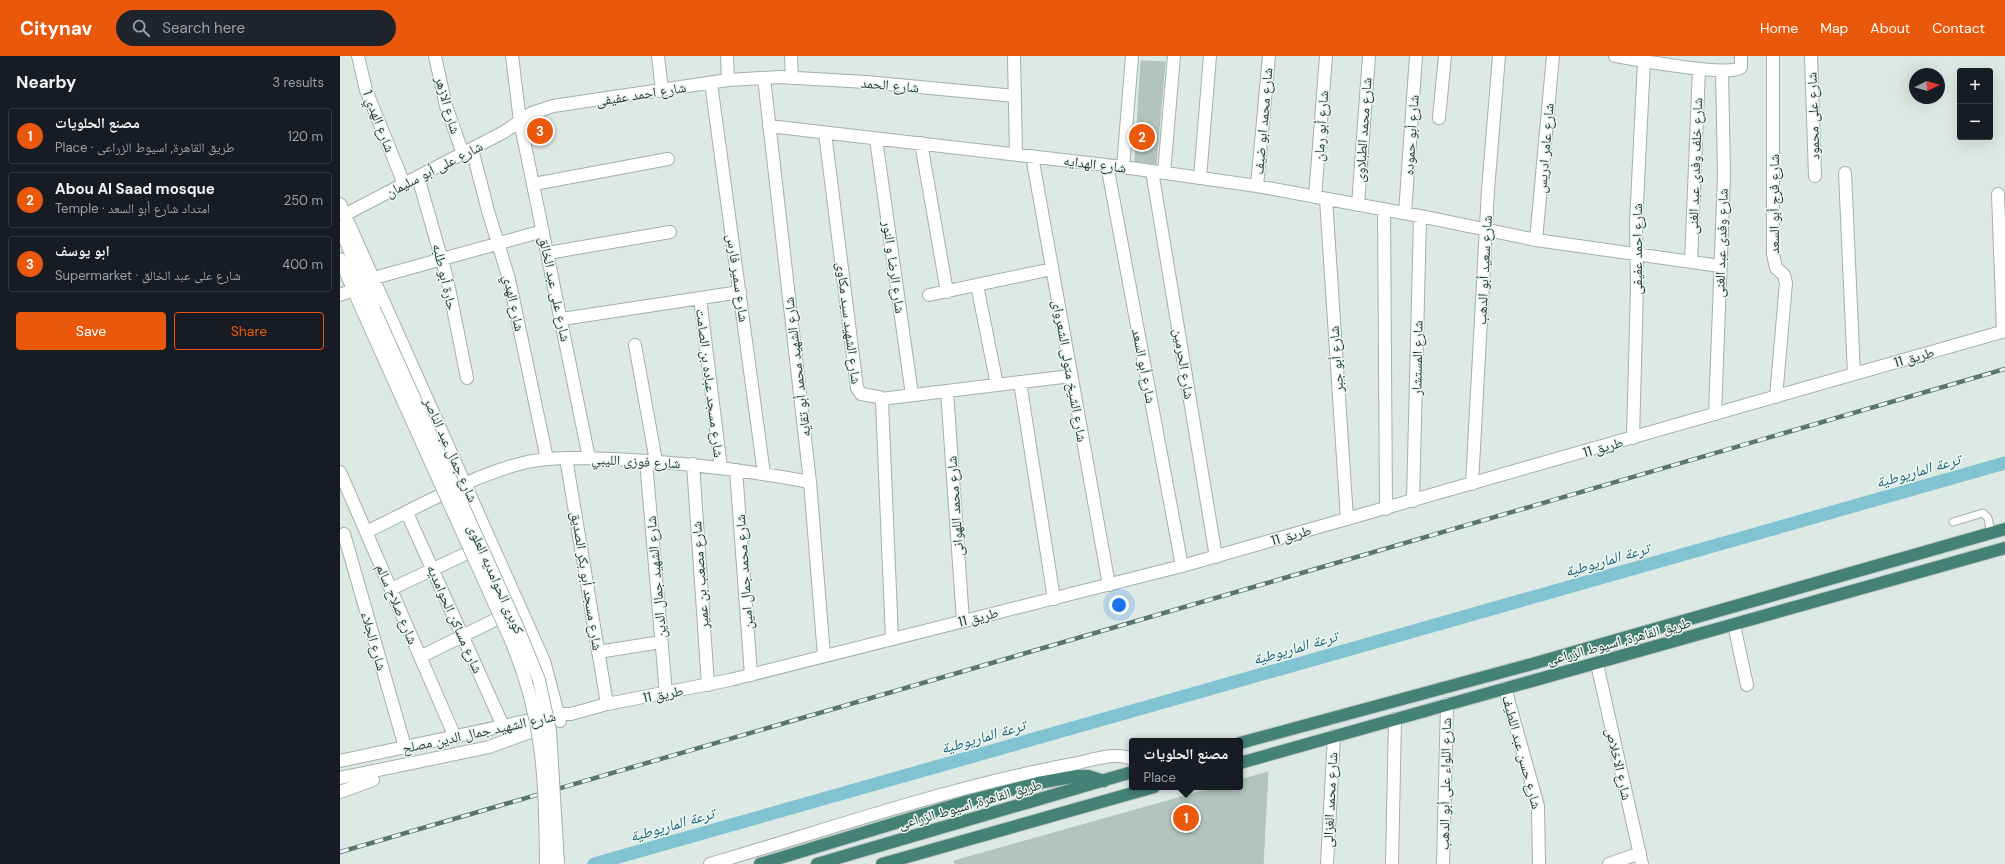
<!DOCTYPE html>
<meta charset="utf-8">
<style>
body{margin:0;font-family:"DM Sans","Noto Naskh Arabic",sans-serif;background:#20242c;color:#f1f3f6}
.controls{position:absolute;right:12px;top:12px;display:grid;overflow:hidden;border-radius:4px;box-shadow:0 4px 16px #0002}
.controls button{width:36px;height:36px;display:grid;place-items:center;padding:0;border:0;border-bottom:1px solid #363941;background:#171b24;color:#f1f3f6;font:20px sans-serif}
.compass{position:absolute;left:1569px;top:12px;width:36px;height:36px;border-radius:50%;background:#171b24;box-shadow:0 4px 16px #0002;rotate:85deg}
.you{position:absolute;left:779px;top:549px;width:14px;height:14px;margin:-10px;border:3px solid #fff;border-radius:50%;background:#1a73e8;box-shadow:0 0 0 6px #1a73e833}
.badge{display:grid;place-items:center;width:26px;height:26px;border-radius:50%;background:#ea580c;color:#fff;font-size:13px;font-weight:700}
.pin{position:absolute;translate:-50% -50%;border:2px solid #fff;box-shadow:0 1px 4px #0006}
.popup{position:absolute;left:789px;top:682px;width:114px;height:52px;box-sizing:border-box;display:grid;place-content:center;border-radius:4px;background:#171b24;filter:drop-shadow(0 1px 3px #0005);font-size:13px;white-space:nowrap;color:#9ea1a6}
.popup b{font-size:15px;color:#f1f3f6}
.popup::after{content:'';position:absolute;left:50%;top:100%;margin-left:-8px;border:8px solid transparent;border-top-color:#171b24}
.list{margin:0;padding:0;list-style:none}
h2{display:flex;justify-content:space-between;align-items:center;height:52px;margin:0;padding:0 16px;font-size:17px}
h2 small{font-size:13px;font-weight:400;color:#9ea1a6}
.list li{display:grid;grid-template-columns:26px 1fr auto;gap:12px;align-items:center;box-sizing:border-box;height:56px;margin:0 8px 8px;padding:0 8px;border:1px solid #363941;border-radius:4px}
.list b{display:block;font-size:15px;white-space:nowrap}
.list p{margin:0;font-size:13px;white-space:nowrap;color:#9ea1a6}
.list em{font-size:13px;font-style:normal;color:#9ea1a6}
.actions{display:flex;gap:8px;padding:12px 16px}
.actions a{flex:1;padding:9px 0;border:1px solid #ea580c;border-radius:4px;text-align:center;font-size:14px;color:#ea580c}
.actions .main{background:#ea580c;color:#fff}
.icon{flex:none;width:22px;height:22px;fill:none;stroke:currentColor;stroke-width:2;stroke-linecap:round;stroke-linejoin:round}
.map{position:relative;flex:none;width:1665px;height:808px;overflow:hidden}
header{display:flex;align-items:center;gap:24px;box-sizing:border-box;height:56px;padding:0 20px;background:#ea580c;color:#fff}
header strong{font-size:19px}
nav{display:flex;gap:22px;margin-inline-start:auto;font-size:14px}
.search{width:280px;height:36px;background:#20242c;display:flex;align-items:center;gap:10px;box-sizing:border-box;padding:0 14px;border-radius:22px;color:#9ea1a6;font-size:15px}
main{display:flex}
aside{flex:1;background:#171b24}
.map>svg:first-child{display:block}
</style>
<header>
<strong>Citynav</strong>
<div class="search"><svg class="icon" aria-label="search" viewBox="0 0 24 24"><circle cx="10" cy="10" r="6"/><path d="M15 15l6 6"/></svg>Search here</div>
<nav><a>Home</a><a>Map</a><a>About</a><a>Contact</a></nav>
</header>
<main>
<aside>
<h2>Nearby<small>3 results</small></h2>
<ul class="list">
<li><span class="badge">1</span><div><b>مصنع الحلويات</b><p>Place · طريق القاهرة, اسيوط الزراعى</p></div><em>120 m</em></li>
<li><span class="badge">2</span><div><b>Abou Al Saad mosque</b><p>Temple · امتداد شارع أبو السعد</p></div><em>250 m</em></li>
<li><span class="badge">3</span><div><b>ابو يوسف</b><p>Supermarket · شارع على عبد الخالق</p></div><em>400 m</em></li>
</ul>
<div class="actions"><a class="main">Save</a><a>Share</a></div>
</aside>
<div class="map">
<svg width="1665" height="808" viewBox="0 0 1665 808">
<rect width="100%" height="100%" fill="#dde9e4"/>
<g fill="none" stroke-linecap="round" stroke-linejoin="round">
<path stroke="#82c3d1" stroke-width="13" d="M 254,808 L 1665,407"/>
</g>
<path fill="#b2c4bd" stroke="#afc3bb" d="M 801,5 L 825,6 L 816,108 L 795,105 Z
M 928,716 L 923,808 L 615,808 L 614,805 L 877,731 L 900,731 L 900,724 Z"/>
<g fill="none" stroke-linecap="round" stroke-linejoin="round">
<g stroke="#a0b1ab" stroke-width="9">
<path id="service" d="M 1613,466 L 1643,457 L 1648,462 L 1651,477"/>
</g>
<g stroke="#a0b1ab" stroke-width="14">
<path id="minor" d="M 18,0 L 26,34 L 64,128
M 95,0 L 106,50 L 123,98
M 172,0 L 180,65 L 249,402
M 318,0 L 322,35
M 387,0 L 388,24
M 451,0 L 452,22
M 674,0 L 676,99
M 1275,0 C 1292,3 1394,22 1401,11 L 1401,0
M 1433,0 L 1433,198 L 1436,212 L 1444,219 L 1446,227 L 1436,341
M 1471,0 L 1475,120
M 424,22 L 470,426 L 484,600
M 371,27 L 424,418
M 1099,62 L 1105,0
M 429,70 L 783,111 L 917,130 L 1080,160 L 1196,184 L 1380,210
M 485,77 L 517,332 L 521,338 L 539,341 L 542,346 L 552,583
M 536,83 L 572,339
M 581,87 L 607,236
M 132,93 L 148,155 L 169,223 L 207,403
M 692,100 L 769,529
M 767,109 L 842,510
M 783,111 L 792,0
M 812,115 L 876,501
M 824,117 L 834,0
M 1505,117 L 1514,318
M 78,121 L 107,222 L 127,322
M 860,122 L 870,0
M 194,128 L 328,103
M 917,130 L 929,0
M 1658,138 L 1663,275
M 975,141 L 986,0
M 986,143 L 1007,463
M 0,148 L 204,605 L 220,665
M 1018,149 L 1029,0
M 1044,153 L 1046,453
M 1065,157 L 1076,0
M 6,158 L 164,76 L 192,57 L 213,50 L 388,24 L 439,21 L 526,26 L 675,40
M 1196,184 L 1213,0
M 208,197 L 330,176
M 1351,206 L 1359,13
M 34,222 L 203,175
M 637,229 L 657,329
M 0,239 L 13,234
M 589,239 L 712,213
M 360,242 L 381,412
M 222,263 L 400,236
M 295,289 L 316,405
M 680,326 L 714,543
M 607,335 L 623,565
M 541,343 L 731,320
M 1375,358 L 1384,119 L 1382,15
M 1293,382 L 1297,231 L 1296,167 L 1304,5
M 226,402 L 267,648
M 306,405 L 326,638
M 353,408 L 368,629
M 396,414 L 411,619
M 0,416 L 115,681
M 1132,428 L 1148,134 L 1159,0
M 1073,445 L 1080,160
M 67,457 L 163,670
M 26,476 C 77,452 132,419 187,406 C 216,400 245,402 274,403 C 340,406 405,414 470,426
M 4,478 L 65,691
M 51,533 L 140,491
M 1394,569 L 1407,629
M 258,596 L 321,586
M 80,601 L 169,557
M 1257,608 L 1302,808
M 1165,632 L 1198,750 L 1199,808
M 0,736 L 33,724
M 987,808 L 994,680
M 1052,808 L 1055,663
M 1103,808 L 1107,648
M 1269,808 L 1300,797"/>
</g>
<g stroke="#a0b1ab" stroke-width="14">
<path id="tertiary" d="M 0,705 L 219,658 L 231,658 L 267,648 L 390,624 L 842,510 L 1665,275
M 0,722 L 149,691 L 207,670
M 370,808 C 490,773 609,731 733,708 C 750,705 775,695 792,703"/>
</g>
<g stroke="#9cb5ad" stroke-width="14">
<path id="secondary" d="M 0,171 L 34,253
M 0,203 L 24,258"/>
</g>
<g stroke="#bcc4c2" stroke-width="14">
<path id="trunk" d="M 900,687 L 1192,608 L 1665,473
M 900,707 L 1665,492
M 420,808 L 628,745 L 698,727 L 738,720 L 748,720 L 764,725
M 477,808 L 792,716
M 542,808 L 814,731"/>
</g>
<use href="#service" stroke="#fff" stroke-width="7"/>
<use href="#minor" stroke="#fff" stroke-width="12"/>
<use href="#tertiary" stroke="#fff" stroke-width="12"/>
<use href="#secondary" stroke="#fff" stroke-width="12"/>
<use href="#trunk" stroke="#458276" stroke-width="12"/>
<g stroke="#58756e" stroke-width="4.5">
<path id="rail" d="M 0,796 L 1665,313"/>
</g>
<use href="#rail" stroke="#edf6f2" stroke-width="3" stroke-dasharray="9" stroke-linecap="butt"/>
<g stroke="#9cb5ad" stroke-width="14" stroke-linecap="butt">
<path id="secondary-bridge" d="M 34,253 L 177,570 L 199,624 L 210,675 L 218,808
M 24,258 L 169,580 C 204,660 205,723 206,808"/>
</g>
<use href="#secondary-bridge" stroke="#fff" stroke-width="12"/>
</g>
<g text-anchor="middle" stroke-width="3" stroke-linejoin="round" paint-order="stroke">
<g font-size="14" fill="#1e3932" stroke="#edf6f2">
<text transform="translate(550 29) rotate(5)" y="5">شارع الحمد</text>
<text transform="translate(301 38) rotate(-9)" y="5">شارع احمد عفيفى</text>
<text transform="translate(108 49) rotate(74)" y="5">شارع الازهر</text>
<text transform="translate(1473 60) rotate(-92)" y="5">شارع على محمود</text>
<text transform="translate(39 65) rotate(69)" y="5">شارع الهدي 1</text>
<text transform="translate(923 65) rotate(-85)" y="5">شارع محمد ابو ضيف</text>
<text transform="translate(981 70) rotate(-86)" y="5">شارع أبو رمان</text>
<text transform="translate(1023 74) rotate(-86)" y="5">شارع محمد الطبلاوى</text>
<text transform="translate(1071 79) rotate(-86)" y="5">شارع أبو حموده</text>
<text transform="translate(1205 92) rotate(-85)" y="5">شارع عامر ادريس</text>
<text transform="translate(755 108) rotate(7)" y="5">شارع الهدايه</text>
<text transform="translate(1355 110) rotate(-88)" y="5">شارع خلف وفدى عبد الغنى</text>
<text transform="translate(94 113) rotate(-27)" y="5">شارع على أبو سليمان</text>
<text transform="translate(1434 148) rotate(-90)" y="5">شارع فرج أبو السعد</text>
<text transform="translate(1381 187) rotate(-88)" y="5">شارع وفدى عبد الغنى</text>
<text transform="translate(1297 193) rotate(-90)" y="5">شارع احمد عفيفى</text>
<text transform="translate(554 211) rotate(82)" y="5">شارع الرضا و النور</text>
<text transform="translate(1144 214) rotate(-87)" y="5">شارع سعيد أبو الدهب</text>
<text transform="translate(105 221) rotate(77)" y="5">حارة أبو طلبه</text>
<text transform="translate(398 222) rotate(82)" y="5">شارع سمير فارس</text>
<text transform="translate(215 233) rotate(78)" y="5">شارع على عبد الخالق</text>
<text transform="translate(174 247) rotate(78)" y="5">شارع الهدي</text>
<text transform="translate(509 267) rotate(83)" y="5">شارع الشهيد سيد مكاوى</text>
<text transform="translate(1574 301) rotate(-16)" y="5">طريق 11</text>
<text transform="translate(1077 302) rotate(-89)" y="5">شارع المستشار</text>
<text transform="translate(996 303) rotate(-94)" y="5">شارع أبو جبر</text>
<text transform="translate(844 308) rotate(81)" y="5">شارع الحرمين</text>
<text transform="translate(804 310) rotate(79)" y="5">شارع أبو السعد</text>
<text transform="translate(457 311) rotate(-97)" y="5">شارع الشهيد محمد أبو تقايه</text>
<text transform="translate(730 315) rotate(80)" y="5">شارع الشيخ متولى الشعرواى</text>
<text transform="translate(370 327) rotate(83)" y="5">شارع مسجد عباده بن الصامت</text>
<text transform="translate(1263 391) rotate(-16)" y="5">طريق 11</text>
<text transform="translate(111 394) rotate(66)" y="5">شارع جمال عبد الناصر</text>
<text transform="translate(296 405) rotate(3)" y="5">شارع فوزى الليبي</text>
<text transform="translate(615 450) rotate(-94)" y="5">شارع محمد اللهوانى</text>
<text transform="translate(951 479) rotate(-16)" y="5">طريق 11</text>
<text transform="translate(404 516) rotate(-94)" y="5">شارع محمد جمال امين</text>
<text transform="translate(360 519) rotate(-94)" y="5">شارع مصعب بن عمير</text>
<text transform="translate(316 521) rotate(-95)" y="5">شارع الشهيد جمال الدين</text>
<text transform="translate(156 523) rotate(66)" y="5">كوبرى الحوامديه العلوى</text>
<text transform="translate(247 525) rotate(81)" y="5">شارع مسجد أبو بكر الصديق</text>
<text transform="translate(57 548) rotate(67)" y="5">شارع صلاح سالم</text>
<text transform="translate(638 561) rotate(-14)" y="5">طريق 11</text>
<text transform="translate(115 563) rotate(66)" y="5">شارع مساكن الحوامديه</text>
<text transform="translate(34 585) rotate(74)" y="5">شارع الجلاء</text>
<text transform="translate(1279 585) rotate(-15)" y="5">طريق القاهرة, اسيوط الزراعى</text>
<text transform="translate(323 638) rotate(-11)" y="5">طريق 11</text>
<text transform="translate(139 676) rotate(-12)" y="5">شارع الشهيد جمال الدين مصلح</text>
<text transform="translate(1182 696) rotate(75)" y="5">شارع حسن عبد اللطيف</text>
<text transform="translate(1279 708) rotate(77)" y="5">شارع الاخلاص</text>
<text transform="translate(1105 728) rotate(-89)" y="5">شارع اللواء على أبو الدهب</text>
<text transform="translate(990 744) rotate(-87)" y="5">شارع محمد الغزالى</text>
<text transform="translate(630 748) rotate(-16)" y="5">طريق القاهرة, اسيوط الزراعى</text>
</g>
<g font-size="15" font-style="italic" fill="#186375" stroke="#edf6f2">
<text transform="translate(1578 415) rotate(-16)" y="5">ترعة الماريوطية</text>
<text transform="translate(1267 504) rotate(-16)" y="5">ترعة الماريوطية</text>
<text transform="translate(955 592) rotate(-16)" y="5">ترعة الماريوطية</text>
<text transform="translate(643 681) rotate(-16)" y="5">ترعة الماريوطية</text>
<text transform="translate(332 769) rotate(-16)" y="5">ترعة الماريوطية</text>
</g>
</g>
</svg>
<div class="controls">
<button>+</button>
<button>−</button>
</div>
<svg class="compass" viewBox="-18 -18 36 36"><path d="M0-13l5 13h-10z" fill="#e53935"/><path d="M0 13l5-13h-10z" fill="#9ea1a6"/></svg>
<div class="you"></div>
<div class="pin badge" style="left:846px;top:762px">1</div>
<div class="popup"><b>مصنع الحلويات</b>Place</div>
<div class="pin badge" style="left:802px;top:81px">2</div>
<div class="pin badge" style="left:200px;top:75px">3</div>
</div>
</main>
